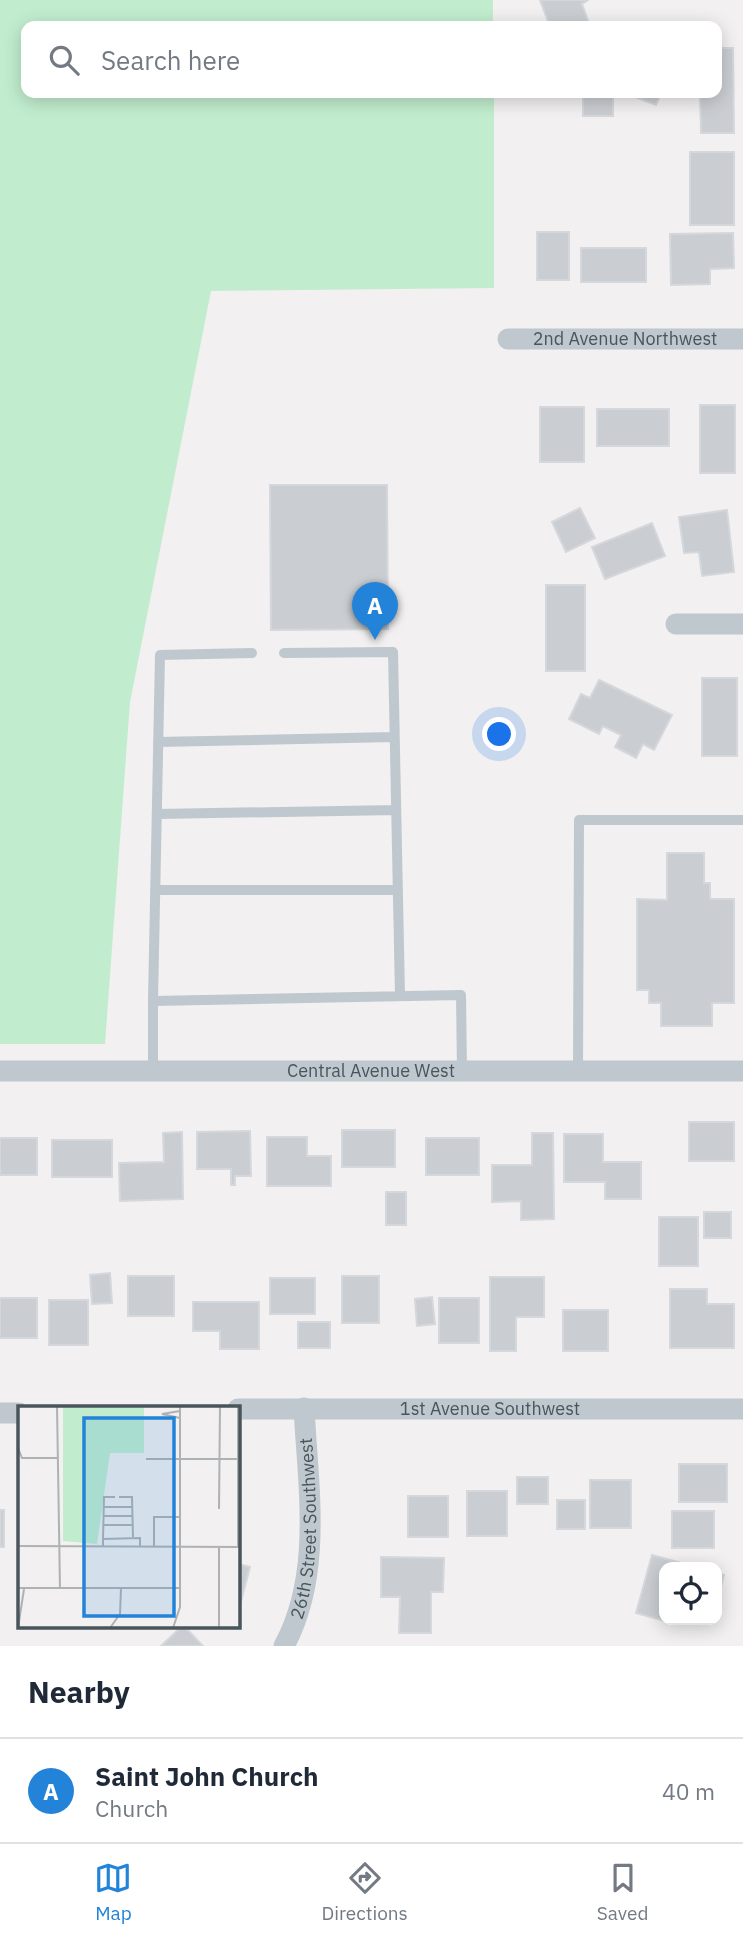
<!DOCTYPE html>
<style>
body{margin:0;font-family:"IBM Plex Sans",sans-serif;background:#f6f6f7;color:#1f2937}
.controls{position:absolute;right:21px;bottom:21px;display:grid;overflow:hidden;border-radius:14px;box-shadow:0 4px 18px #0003}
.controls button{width:63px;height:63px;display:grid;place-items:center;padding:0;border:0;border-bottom:2px solid #e0e1e3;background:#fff;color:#1f2937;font:35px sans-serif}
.you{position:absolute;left:500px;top:735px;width:24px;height:24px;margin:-18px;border:5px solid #fff;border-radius:50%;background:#1a73e8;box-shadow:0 0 0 10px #1a73e833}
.badge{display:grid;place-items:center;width:46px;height:46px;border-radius:50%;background:#2383d9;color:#fff;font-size:23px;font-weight:700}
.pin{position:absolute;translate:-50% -58px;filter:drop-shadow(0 2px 4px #0008)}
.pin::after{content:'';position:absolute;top:37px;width:24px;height:21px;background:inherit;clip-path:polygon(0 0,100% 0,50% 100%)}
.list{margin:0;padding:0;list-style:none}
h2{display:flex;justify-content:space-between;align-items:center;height:91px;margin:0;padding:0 28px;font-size:30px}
h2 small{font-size:23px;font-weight:400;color:#747a83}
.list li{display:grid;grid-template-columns:46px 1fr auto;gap:21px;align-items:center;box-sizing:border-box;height:105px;padding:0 28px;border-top:2px solid #e0e1e3}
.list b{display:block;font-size:26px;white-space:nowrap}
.list p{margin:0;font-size:23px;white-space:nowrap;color:#747a83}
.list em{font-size:23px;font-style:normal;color:#747a83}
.icon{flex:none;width:38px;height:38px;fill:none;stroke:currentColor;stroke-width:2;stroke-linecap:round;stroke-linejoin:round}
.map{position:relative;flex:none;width:743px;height:1646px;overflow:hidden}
.search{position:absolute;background:#fff;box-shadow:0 4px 18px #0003;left:21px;right:21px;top:21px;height:77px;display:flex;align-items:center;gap:18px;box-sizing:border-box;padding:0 24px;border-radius:14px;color:#747a83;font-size:26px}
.sheet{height:196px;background:#fff}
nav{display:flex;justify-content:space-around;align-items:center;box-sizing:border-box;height:98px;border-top:2px solid #e0e1e3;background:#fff;font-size:19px;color:#747a83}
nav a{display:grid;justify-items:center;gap:4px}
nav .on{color:#2383d9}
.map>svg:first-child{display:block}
</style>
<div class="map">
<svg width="743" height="1646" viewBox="0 0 743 1646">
<rect width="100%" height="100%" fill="#f2f0f0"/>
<path fill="#c1edce" d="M 0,0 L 493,0 L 493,26 L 26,26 L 26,93 L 494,93 L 494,288 L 211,291 L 130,702 L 105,1044 L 0,1044 Z"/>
<path fill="#caced2" stroke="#d4d7db" stroke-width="2" d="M 540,0 L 588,0 L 582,4 L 590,26 L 544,26 L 549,24 Z
M 717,48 L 733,48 L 734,133 L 701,133 L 700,93 L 717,93 Z
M 583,93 L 613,93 L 613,116 L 583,116 Z
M 625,93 L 661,93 L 656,105 Z
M 690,152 L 734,152 L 734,225 L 690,225 Z
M 537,232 L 569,232 L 569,280 L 537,280 Z
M 733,233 L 734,268 L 710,269 L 710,284 L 671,285 L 670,234 Z
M 581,248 L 646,248 L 646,282 L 581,282 Z
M 700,405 L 735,405 L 735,473 L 700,473 Z
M 540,407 L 584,407 L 584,462 L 540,462 Z
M 597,409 L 669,409 L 669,446 L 597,446 Z
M 270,485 L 387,485 L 388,629 L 271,630 Z
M 580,508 L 595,538 L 566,552 L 552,522 Z
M 727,510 L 734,572 L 702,576 L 699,552 L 684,553 L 679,517 Z
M 652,523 L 665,556 L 605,579 L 592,547 Z
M 546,585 L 585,585 L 585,671 L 546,671 Z
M 702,678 L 737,678 L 737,756 L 702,756 Z
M 599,680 L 672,715 L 654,750 L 643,744 L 636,758 L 615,747 L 621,735 L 603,726 L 599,734 L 569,719 L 581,694 L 590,698 Z
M 667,853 L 704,853 L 704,883 L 710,883 L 710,899 L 734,899 L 734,1003 L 712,1003 L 712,1026 L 661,1026 L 661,1003 L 649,1003 L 649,990 L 637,990 L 637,899 L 667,900 Z
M 689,1122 L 734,1122 L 734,1161 L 689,1161 Z
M 342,1130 L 395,1130 L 395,1167 L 342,1167 Z
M 250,1131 L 251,1176 L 235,1176 L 235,1185 L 231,1185 L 231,1169 L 197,1169 L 197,1132 Z
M 182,1132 L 183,1199 L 120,1201 L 119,1163 L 164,1162 L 163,1133 Z
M 532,1133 L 553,1133 L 554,1219 L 521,1220 L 521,1201 L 492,1202 L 492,1165 L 532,1165 Z
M 564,1134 L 603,1134 L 603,1162 L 641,1162 L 641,1199 L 605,1199 L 605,1182 L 564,1182 Z
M 267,1137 L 307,1137 L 307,1156 L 331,1156 L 331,1186 L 267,1186 Z
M 0,1138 L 37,1138 L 37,1175 L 0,1175 Z
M 426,1138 L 479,1138 L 479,1175 L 426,1175 Z
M 52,1140 L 112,1140 L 112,1177 L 52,1177 Z
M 386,1192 L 406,1192 L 406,1225 L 386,1225 Z
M 704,1212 L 731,1212 L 731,1238 L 704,1238 Z
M 659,1217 L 698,1217 L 698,1266 L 659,1266 Z
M 110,1273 L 112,1303 L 92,1304 L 90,1275 Z
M 128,1276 L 174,1276 L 174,1316 L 128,1316 Z
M 342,1276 L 379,1276 L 379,1323 L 342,1323 Z
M 490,1277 L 544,1277 L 544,1317 L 516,1317 L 516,1351 L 490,1351 Z
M 270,1278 L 315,1278 L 315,1314 L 270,1314 Z
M 670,1289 L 707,1289 L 707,1304 L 734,1304 L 734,1348 L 670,1348 Z
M 432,1297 L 435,1324 L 417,1326 L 415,1299 Z
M 0,1298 L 37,1298 L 37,1338 L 0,1338 Z
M 439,1298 L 479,1298 L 479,1343 L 439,1343 Z
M 49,1300 L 88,1300 L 88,1345 L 49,1345 Z
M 193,1302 L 259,1302 L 259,1349 L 220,1349 L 220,1331 L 193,1331 Z
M 563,1310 L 608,1310 L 608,1351 L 563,1351 Z
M 298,1322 L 330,1322 L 330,1348 L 298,1348 Z
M 679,1464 L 727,1464 L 727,1502 L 679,1502 Z
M 517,1477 L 548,1477 L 548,1504 L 517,1504 Z
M 590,1480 L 631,1480 L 631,1528 L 590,1528 Z
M 467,1491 L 507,1491 L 507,1536 L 467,1536 Z
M 408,1496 L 448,1496 L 448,1537 L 408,1537 Z
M 557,1500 L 585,1500 L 585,1529 L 557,1529 Z
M 0,1510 L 4,1510 L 4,1547 L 0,1547 Z
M 672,1511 L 714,1511 L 714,1548 L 672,1548 Z
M 652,1555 L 696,1567 L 664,1567 L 664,1620 L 677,1620 L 676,1624 L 636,1613 Z
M 381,1557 L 444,1558 L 443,1592 L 431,1592 L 431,1633 L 399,1633 L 400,1597 L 381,1597 Z
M 238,1564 L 250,1567 L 238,1613 Z
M 717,1573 L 724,1575 L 717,1602 Z
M 181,1627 L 185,1627 L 203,1646 L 161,1646 Z"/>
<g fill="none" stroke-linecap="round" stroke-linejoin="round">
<path stroke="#bfc8ce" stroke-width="10" d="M 284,653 L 393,652 L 400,996
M 158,742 L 394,737
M 157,814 L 396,810
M 155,890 L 398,890
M 153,1001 L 160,655 L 252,653
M 578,1070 L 579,820 L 743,820
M 153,1072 L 153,1001 L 461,995 L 462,1071"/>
<g stroke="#bfc8ce" stroke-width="21">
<path id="s1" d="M 508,339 L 743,339"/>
<path d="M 676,624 L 743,624"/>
<path id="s2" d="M 0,1071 L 743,1071"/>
<path id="s3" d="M 238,1409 L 743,1409"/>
<path d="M 0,1413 L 19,1413"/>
<path id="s4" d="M 284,1646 C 323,1574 308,1487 304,1408"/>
</g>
</g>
<g text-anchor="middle" stroke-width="5" stroke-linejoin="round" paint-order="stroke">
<g font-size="18" fill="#49555c" stroke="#fff">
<text dy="6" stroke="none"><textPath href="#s1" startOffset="117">2nd Avenue Northwest</textPath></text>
<text dy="6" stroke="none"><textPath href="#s2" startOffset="371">Central Avenue West</textPath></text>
<text dy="6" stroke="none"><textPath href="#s3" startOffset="252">1st Avenue Southwest</textPath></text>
<text dy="6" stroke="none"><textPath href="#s4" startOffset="121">26th Street Southwest</textPath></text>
</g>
</g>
<g transform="translate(18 1406)">
<rect width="222" height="222" fill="#f2f0f0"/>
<path d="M 45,0 L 126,0 L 126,47 L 92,47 L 79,138 L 45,135 Z" fill="#c1edce"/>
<path fill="none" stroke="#aeb2b5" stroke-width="2" d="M 39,0 L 42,183M 220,0 L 220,141M 162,5 L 144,8 L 162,12M 0,42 L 4,52 L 39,52M 128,53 L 220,53M 101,91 L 114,91 L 115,131M 85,101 L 114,101M 201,103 L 202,0M 85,110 L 114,110M 85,119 L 114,119M 85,133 L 86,91 L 97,91M 0,140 L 223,141M 85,141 L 85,133 L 122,132 L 122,140M 136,141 L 136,111 L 162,111M 0,182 L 162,182M 0,222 L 6,183M 92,222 L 102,208 L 103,182M 155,222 L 162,201 L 162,0M 201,222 L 201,141"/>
<path fill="#2383d9" fill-opacity="0.15" stroke="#2383d9" stroke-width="3.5" d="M 66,12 L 156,12 L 156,210 L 66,210 Z"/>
<rect width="222" height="222" fill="none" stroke="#49555c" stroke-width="3.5"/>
</g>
</svg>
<div class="controls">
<button><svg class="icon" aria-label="locate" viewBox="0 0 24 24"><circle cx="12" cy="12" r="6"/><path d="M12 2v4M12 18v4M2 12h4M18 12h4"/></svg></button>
</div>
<div class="you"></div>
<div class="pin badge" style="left:375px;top:640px">A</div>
<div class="search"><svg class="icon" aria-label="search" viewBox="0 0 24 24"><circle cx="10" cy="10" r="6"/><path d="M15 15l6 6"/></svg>Search here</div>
</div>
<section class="sheet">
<h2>Nearby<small></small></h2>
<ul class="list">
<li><span class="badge">A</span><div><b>Saint John Church</b><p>Church</p></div><em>40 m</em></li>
</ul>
</section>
<nav>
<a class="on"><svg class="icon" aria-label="map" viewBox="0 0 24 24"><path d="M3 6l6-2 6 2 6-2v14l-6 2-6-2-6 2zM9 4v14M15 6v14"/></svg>Map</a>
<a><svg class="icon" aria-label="directions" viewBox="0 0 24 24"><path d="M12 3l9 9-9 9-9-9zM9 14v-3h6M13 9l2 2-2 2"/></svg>Directions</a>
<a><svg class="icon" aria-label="saved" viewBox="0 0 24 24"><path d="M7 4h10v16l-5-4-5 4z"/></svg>Saved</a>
</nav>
